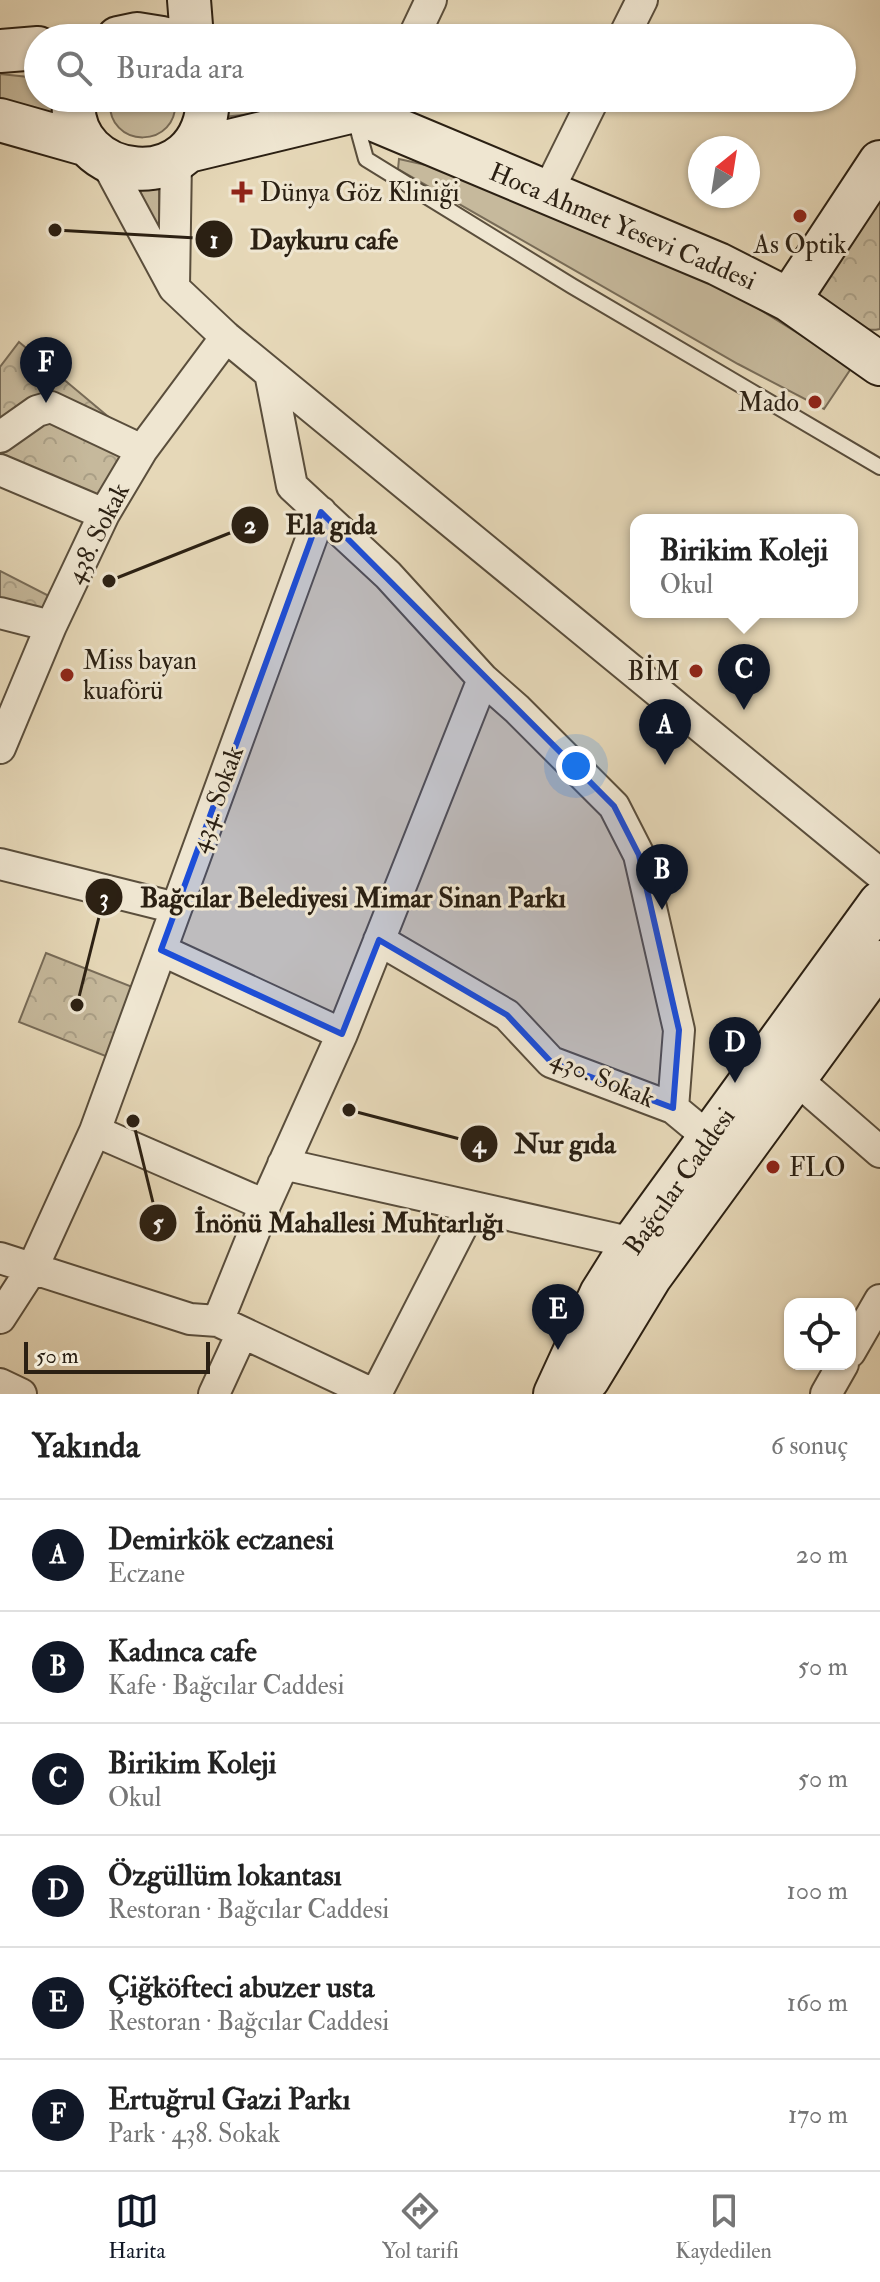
<!DOCTYPE html>
<html lang="tr">
<meta charset="utf-8">
<style>
body{margin:0;font-family:"IM FELL Double Pica",serif;background:#f6f6f6;color:#222}
.controls{position:absolute;right:24px;bottom:24px;display:grid;overflow:hidden;border-radius:16px;box-shadow:0 2px 6px #0004}
.controls button{width:72px;height:72px;display:grid;place-items:center;padding:0;border:0;border-bottom:2px solid #e0e0e0;background:#fff;color:#222;font:40px sans-serif}
.compass{position:absolute;left:688px;top:136px;width:72px;height:72px;border-radius:50%;background:#fff;box-shadow:0 2px 6px #0004;rotate:30deg}
.scale{position:absolute;left:24px;bottom:20px;width:186px;box-sizing:border-box;padding-left:8px;border:4px solid #2b2013;border-top:0;font-size:22px;line-height:28px;white-space:nowrap;color:#2b2013;-webkit-text-stroke:6px #efe6d1;paint-order:stroke}
.you{position:absolute;left:576px;top:766px;width:28px;height:28px;margin:-20px;border:6px solid #fff;border-radius:50%;background:#1a73e8;box-shadow:0 0 0 12px #1a73e833}
.badge{display:grid;place-items:center;width:52px;height:52px;border-radius:50%;background:#111827;color:#fff;font-size:26px;font-weight:700}
.pin{position:absolute;translate:-50% -66px;filter:drop-shadow(0 2px 4px #0008)}
.pin::after{content:'';position:absolute;top:42px;width:28px;height:24px;background:inherit;clip-path:polygon(0 0,100% 0,50% 100%)}
.popup{position:absolute;left:630px;top:514px;width:228px;height:104px;box-sizing:border-box;display:grid;place-content:center;border-radius:16px;background:#fff;filter:drop-shadow(0 2px 6px #0005);font-size:26px;white-space:nowrap;color:#767676}
.popup b{font-size:30px;color:#222}
.popup::after{content:'';position:absolute;left:50%;top:100%;margin-left:-16px;border:16px solid transparent;border-top-color:#fff}
.list{margin:0;padding:0;list-style:none}
h2{display:flex;justify-content:space-between;align-items:center;height:104px;margin:0;padding:0 32px;font-size:34px}
h2 small{font-size:26px;font-weight:400;color:#767676}
.list li{display:grid;grid-template-columns:52px 1fr auto;gap:24px;align-items:center;box-sizing:border-box;height:112px;padding:0 32px;border-top:2px solid #e0e0e0}
.list b{display:block;font-size:30px;white-space:nowrap}
.list p{margin:0;font-size:26px;white-space:nowrap;color:#767676}
.list em{font-size:26px;font-style:normal;color:#767676}
.icon{flex:none;width:44px;height:44px;fill:none;stroke:currentColor;stroke-width:2;stroke-linecap:round;stroke-linejoin:round}
.map{position:relative;flex:none;width:880px;height:1394px;overflow:hidden}
.search{position:absolute;background:#fff;box-shadow:0 2px 6px #0004;left:24px;right:24px;top:24px;height:88px;display:flex;align-items:center;gap:20px;box-sizing:border-box;padding:0 28px;border-radius:44px;color:#767676;font-size:30px}
.sheet{height:776px;background:#fff}
nav{display:flex;justify-content:space-around;align-items:center;box-sizing:border-box;height:112px;border-top:2px solid #e0e0e0;background:#fff;font-size:22px;color:#767676}
nav a{display:grid;justify-items:center;gap:4px}
nav .on{color:#111827}
.map>svg:first-child{display:block}
</style>
<div class="map">
<svg width="880" height="1394" viewBox="0 0 880 1394">
<defs>
<pattern id="park-crowns" width="20" height="18" patternUnits="userSpaceOnUse" patternTransform="scale(2)"><rect width="20" height="18" fill="#c6b99c"/><path d="M2 6a3 3 0 1 1 6 0M12 15a3 3 0 1 1 6 0" fill="none" stroke="#aa9f86"/></pattern>
</defs>
<rect width="100%" height="100%" fill="#e6d8b8"/>
<filter id="stains"><feTurbulence type="fractalNoise" baseFrequency=".0025" numOctaves="4"/><feColorMatrix values="0 0 0 0 .2 0 0 0 0 .09 0 0 0 0 .02 0 0 0 .5 -.17"/></filter>
<radialGradient id="worn" r=".72"><stop offset=".6" stop-color="#630" stop-opacity="0"/><stop offset="1" stop-color="#630" stop-opacity=".3"/></radialGradient>
<path fill="#c6b99c" stroke="#786c58" stroke-width="2" d="M 0,74 L 38,78 L 38,98 L 57,98 L 49,123 L 0,104 Z
M 110,98 L 175,98 C 181,150 105,151 110,98 Z
M 222,98 L 287,98 L 320,107 L 223,117 Z
M 399,159 L 448,170 L 727,289 L 852,367 L 824,409 L 738,364 L 398,169 Z
M 159,186 L 159,235 L 139,189 Z"/>
<path fill="url(#park-crowns)" stroke="#786c58" stroke-width="2" d="M 880,182 L 880,329 C 853,335 828,309 808,294 Z
M 19,342 L 135,439 L 95,521 L 0,479 L 0,367 Z
M 0,571 L 51,597 L 44,618 L 0,606 Z
M 46,953 L 135,988 L 108,1057 L 19,1022 Z"/>
<g fill="none" stroke-linecap="round" stroke-linejoin="round">
<g stroke="#5a4e3c" stroke-width="18">
<path id="lane" d="M 355,119 L 366,159 L 572,286 L 880,467"/>
</g>
<g stroke="#5a4e3c" stroke-width="34">
<path id="street" d="M 413,38 L 431,0
M 623,38 L 642,0
M 104,158 L 174,288 L 226,337 L 880,874
M 547,193 L 594,98
M 174,286 L 176,160
M 270,373 L 292,486 L 388,575 L 483,679 L 517,709 L 614,806 L 639,855 L 679,1030 L 673,1108
M 0,437 L 37,411 L 51,407 L 142,450
M 0,470 L 104,514
M 0,613 L 51,626
M 0,748 L 51,626 L 104,514 L 142,450 L 226,337
M 0,864 L 176,908
M 379,940 L 507,1015 L 551,1062 L 673,1108 L 708,1137
M 161,950 L 342,1034
M 795,1078 L 880,1152
M 95,1131 L 321,512
M 283,1164 L 633,1243
M 0,1258 L 190,1319 L 218,1321 L 265,1205 L 342,1034 L 483,679
M 0,1318 L 33,1267 L 95,1131 L 265,1205
M 218,1321 L 373,1394
M 850,1352 L 880,1300
M 0,1384 L 21,1394
M 214,1394 L 242,1333
M 376,1394 L 472,1207
M 826,1394 L 843,1364"/>
</g>
<g stroke="#2b2013" stroke-width="46">
<path id="secondary" d="M 189,0 L 192,38
M 118,38 L 137,34 L 162,38
M 0,51 L 38,48
M 74,98 C 65,182 205,202 208,98
M 307,98 L 353,111 L 718,264 L 789,300 L 880,364
M 0,120 L 88,145
M 188,151 L 350,112
M 789,300 L 880,162
M 588,1379 L 650,1277 L 880,962
M 555,1394 L 601,1294 L 633,1243 L 880,903"/>
</g>
<use href="#lane" stroke="#efe6d1" stroke-width="14"/>
<use href="#street" stroke="#efe6d1" stroke-width="30"/>
<use href="#secondary" stroke="#efe6d1" stroke-width="42"/>
</g>
<path fill="#1d4ed8" fill-opacity="0.2" stroke="#1d4ed8" stroke-width="6" stroke-linejoin="round" d="M 321,512 L 614,806 L 639,855 L 679,1030 L 673,1108 L 551,1062 L 507,1015 L 379,940 L 342,1034 L 161,950 Z"/>
<g fill="#8f2418" stroke="#efe6d1" stroke-width="3">
<path d="M238 180h8v8h8v8h-8v8h-8v-8h-8v-8h8z"/>
<circle cx="800" cy="216" r="8"/>
<circle cx="815" cy="402" r="8"/>
<circle cx="696" cy="671" r="8"/>
<circle cx="67" cy="675" r="8"/>
<circle cx="773" cy="1167" r="8"/>
</g>
<g text-anchor="middle" stroke-width="6" stroke-linejoin="round" paint-order="stroke">
<g font-size="26" fill="#2b2013" stroke="#efe6d1" text-anchor="start">
<text x="260" y="201">Dünya Göz Kliniği</text>
<text x="800" y="253" text-anchor="middle">As Optik</text>
<text x="799" y="411" text-anchor="end">Mado</text>
<text x="83" y="669">Miss bayan<tspan x="83" dy="30">kuaförü</tspan></text>
<text x="680" y="680" text-anchor="end">BİM</text>
<text x="789" y="1176">FLO</text>
</g>
<g font-size="26" fill="#2b2013" stroke="#efe6d1">
<text transform="translate(623 226) rotate(23)" y="9">Hoca Ahmet Yesevi Caddesi</text>
<text transform="translate(97 533) rotate(-63)" y="9">438. Sokak</text>
<text transform="translate(216 799) rotate(-70)" y="9">434. Sokak</text>
<text transform="translate(603 1078) rotate(23)" y="9">430. Sokak</text>
<text transform="translate(679 1181) rotate(-55)" y="9">Bağcılar Caddesi</text>
</g>
</g>
<path fill="none" stroke="#2b2013" stroke-width="3" d="M55 230L214 239M109 581L250 525M77 1005L104 897M349 1110L479 1144M133 1121L158 1223"/>
<g fill="#2b2013" stroke="#efe6d1" stroke-width="3">
<circle cx="55" cy="230" r="8"/>
<circle cx="109" cy="581" r="8"/>
<circle cx="77" cy="1005" r="8"/>
<circle cx="349" cy="1110" r="8"/>
<circle cx="133" cy="1121" r="8"/>
<circle cx="214" cy="239" r="20"/>
<circle cx="250" cy="525" r="20"/>
<circle cx="104" cy="897" r="20"/>
<circle cx="479" cy="1144" r="20"/>
<circle cx="158" cy="1223" r="20"/>
</g>
<g font-size="24" text-anchor="middle" font-weight="bold" fill="#fff">
<text x="214" y="248">1</text>
<text x="250" y="533">2</text>
<text x="104" y="906">3</text>
<text x="479" y="1152">4</text>
<text x="158" y="1231">5</text>
</g>
<g font-size="28" text-anchor="middle" font-weight="bold" fill="#2b2013" stroke="#efe6d1" stroke-width="6" stroke-linejoin="round" paint-order="stroke">
<text x="324" y="249">Daykuru cafe</text>
<text x="331" y="534">Ela gıda</text>
<text x="353" y="907">Bağcılar Belediyesi Mimar Sinan Parkı</text>
<text x="565" y="1153">Nur gıda</text>
<text x="349" y="1232">İnönü Mahallesi Muhtarlığı</text>
</g>
<rect width="100%" height="100%" filter="url(#stains)"/>
<rect width="100%" height="100%" fill="url(#worn)"/>
</svg>
<div class="controls">
<button><svg class="icon" aria-label="locate" viewBox="0 0 24 24"><circle cx="12" cy="12" r="6"/><path d="M12 2v4M12 18v4M2 12h4M18 12h4"/></svg></button>
</div>
<svg class="compass" viewBox="-18 -18 36 36"><path d="M0-13l5 13h-10z" fill="#e53935"/><path d="M0 13l5-13h-10z" fill="#767676"/></svg>
<div class="scale">50 m</div>
<div class="you"></div>
<div class="pin badge" style="left:665px;top:765px">A</div>
<div class="pin badge" style="left:662px;top:910px">B</div>
<div class="pin badge" style="left:744px;top:710px">C</div>
<div class="popup"><b>Birikim Koleji</b>Okul</div>
<div class="pin badge" style="left:735px;top:1083px">D</div>
<div class="pin badge" style="left:558px;top:1350px">E</div>
<div class="pin badge" style="left:46px;top:403px">F</div>
<div class="search"><svg class="icon" aria-label="search" viewBox="0 0 24 24"><circle cx="10" cy="10" r="6"/><path d="M15 15l6 6"/></svg>Burada ara</div>
</div>
<section class="sheet">
<h2>Yakında<small>6 sonuç</small></h2>
<ul class="list">
<li><span class="badge">A</span><div><b>Demirkök eczanesi</b><p>Eczane</p></div><em>20 m</em></li>
<li><span class="badge">B</span><div><b>Kadınca cafe</b><p>Kafe · Bağcılar Caddesi</p></div><em>50 m</em></li>
<li><span class="badge">C</span><div><b>Birikim Koleji</b><p>Okul</p></div><em>50 m</em></li>
<li><span class="badge">D</span><div><b>Özgüllüm lokantası</b><p>Restoran · Bağcılar Caddesi</p></div><em>100 m</em></li>
<li><span class="badge">E</span><div><b>Çiğköfteci abuzer usta</b><p>Restoran · Bağcılar Caddesi</p></div><em>160 m</em></li>
<li><span class="badge">F</span><div><b>Ertuğrul Gazi Parkı</b><p>Park · 438. Sokak</p></div><em>170 m</em></li>
</ul>
</section>
<nav>
<a class="on"><svg class="icon" aria-label="map" viewBox="0 0 24 24"><path d="M3 6l6-2 6 2 6-2v14l-6 2-6-2-6 2zM9 4v14M15 6v14"/></svg>Harita</a>
<a><svg class="icon" aria-label="directions" viewBox="0 0 24 24"><path d="M12 3l9 9-9 9-9-9zM9 14v-3h6M13 9l2 2-2 2"/></svg>Yol tarifi</a>
<a><svg class="icon" aria-label="saved" viewBox="0 0 24 24"><path d="M7 4h10v16l-5-4-5 4z"/></svg>Kaydedilen</a>
</nav>
